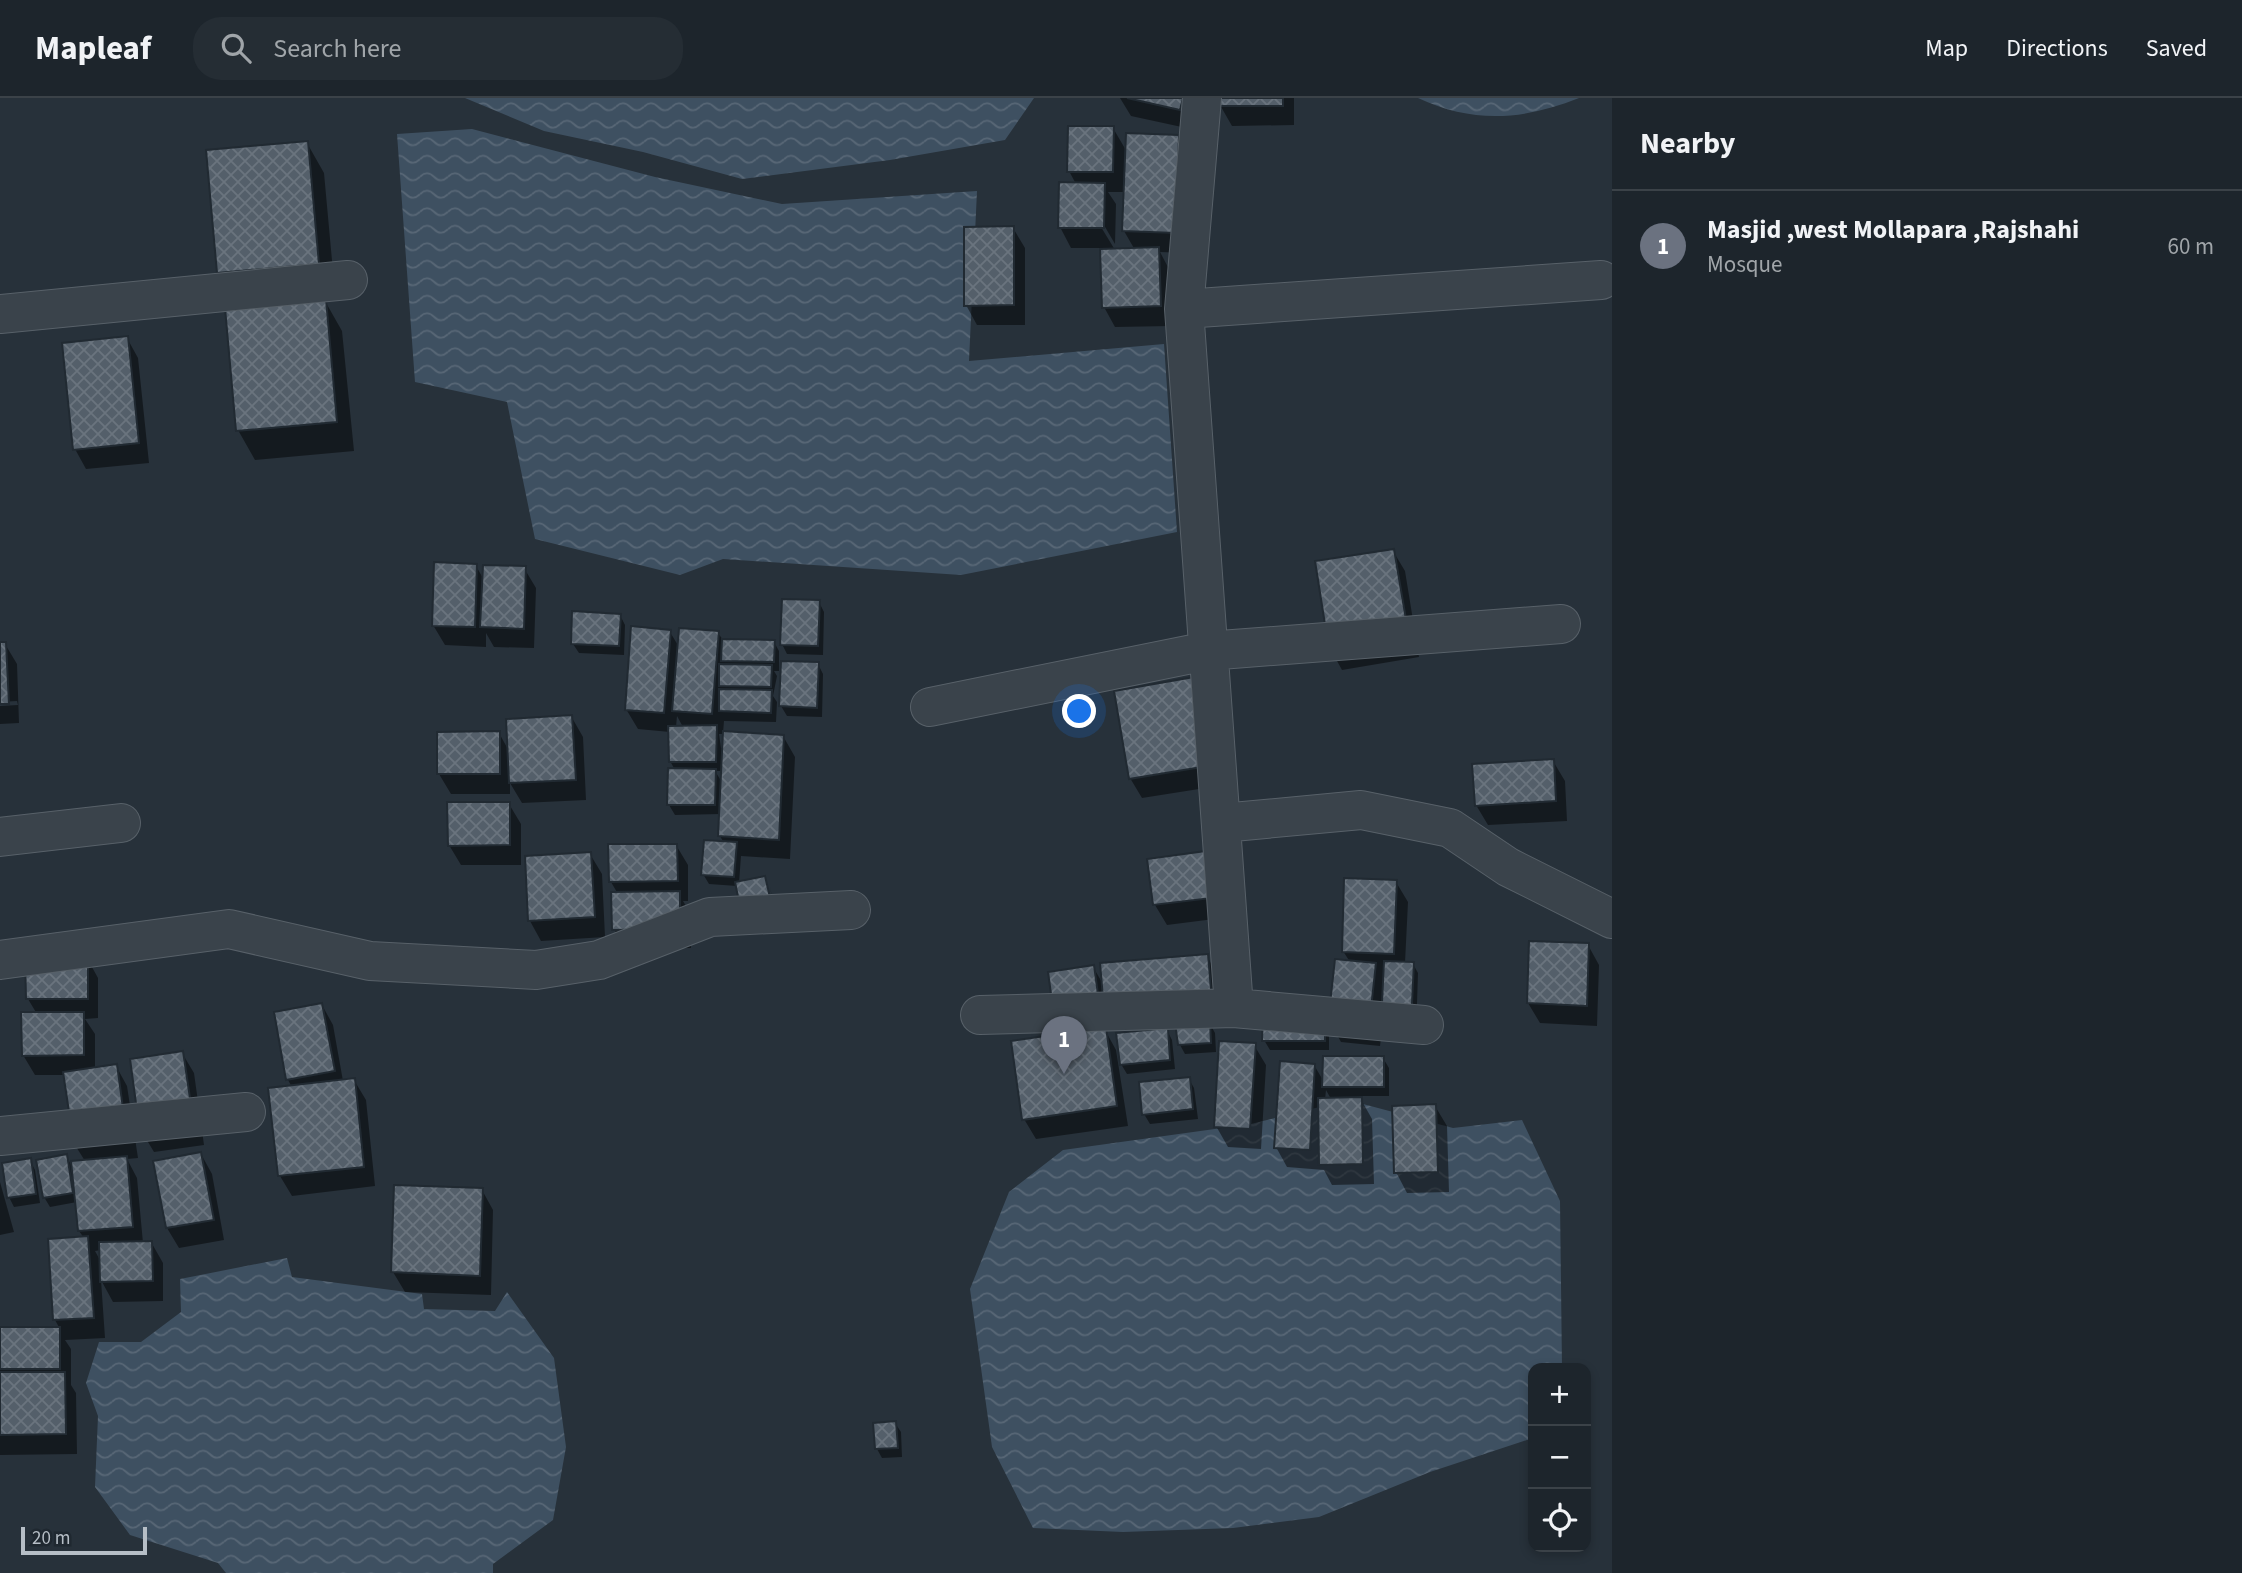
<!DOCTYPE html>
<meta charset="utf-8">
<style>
body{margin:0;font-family:"Source Sans 3",sans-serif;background:#252d34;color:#f1f3f6}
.controls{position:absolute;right:21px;bottom:21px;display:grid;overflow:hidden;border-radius:14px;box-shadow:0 4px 10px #0003}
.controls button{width:63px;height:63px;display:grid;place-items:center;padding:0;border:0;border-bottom:2px solid #3b4248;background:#1d252c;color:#f1f3f6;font:35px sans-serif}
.scale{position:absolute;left:21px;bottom:18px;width:126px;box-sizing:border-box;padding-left:7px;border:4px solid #b6bec6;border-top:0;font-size:19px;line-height:24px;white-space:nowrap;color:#b6bec6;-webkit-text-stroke:5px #1f2830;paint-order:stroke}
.you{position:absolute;left:1080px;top:614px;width:24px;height:24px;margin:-18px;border:5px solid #fff;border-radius:50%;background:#1a73e8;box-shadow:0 0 0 10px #1a73e833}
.badge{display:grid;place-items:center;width:46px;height:46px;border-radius:50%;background:#bca0f2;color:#fff;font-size:23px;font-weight:700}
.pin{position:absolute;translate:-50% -58px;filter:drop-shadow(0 2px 4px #0008)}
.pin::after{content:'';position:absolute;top:37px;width:24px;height:21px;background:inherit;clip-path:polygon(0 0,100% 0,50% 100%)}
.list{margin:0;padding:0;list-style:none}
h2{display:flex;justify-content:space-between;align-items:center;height:91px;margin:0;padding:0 28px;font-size:30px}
h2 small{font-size:23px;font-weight:400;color:#a0a5a9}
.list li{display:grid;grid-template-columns:46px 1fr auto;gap:21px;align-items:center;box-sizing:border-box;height:112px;padding:0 28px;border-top:2px solid #3b4248}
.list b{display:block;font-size:26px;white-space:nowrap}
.list p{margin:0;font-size:23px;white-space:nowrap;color:#a0a5a9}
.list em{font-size:23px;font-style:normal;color:#a0a5a9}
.icon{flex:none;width:38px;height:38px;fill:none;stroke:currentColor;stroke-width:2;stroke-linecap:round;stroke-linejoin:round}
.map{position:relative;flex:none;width:1612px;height:1475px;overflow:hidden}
header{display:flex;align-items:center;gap:42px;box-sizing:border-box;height:98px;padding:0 35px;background:#1d252c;border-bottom:2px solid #3b4248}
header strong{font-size:33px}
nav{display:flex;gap:38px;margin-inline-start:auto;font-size:24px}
.search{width:490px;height:63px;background:#252d34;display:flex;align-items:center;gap:18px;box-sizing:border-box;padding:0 24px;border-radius:28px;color:#a0a5a9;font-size:26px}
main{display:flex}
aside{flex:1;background:#1d252c}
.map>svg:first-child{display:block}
</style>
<header>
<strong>Mapleaf</strong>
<div class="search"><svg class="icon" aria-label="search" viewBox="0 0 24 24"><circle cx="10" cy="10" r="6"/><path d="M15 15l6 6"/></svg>Search here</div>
<nav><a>Map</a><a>Directions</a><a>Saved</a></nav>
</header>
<main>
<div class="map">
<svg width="1612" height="1475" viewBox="0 0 1612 1475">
<defs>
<pattern id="water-waves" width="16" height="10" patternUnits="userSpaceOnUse" patternTransform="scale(1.75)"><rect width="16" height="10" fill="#3e5061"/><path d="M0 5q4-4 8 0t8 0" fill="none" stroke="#586776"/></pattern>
<pattern id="building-cross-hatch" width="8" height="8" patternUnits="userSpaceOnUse" patternTransform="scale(1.75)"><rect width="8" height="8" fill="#545f6a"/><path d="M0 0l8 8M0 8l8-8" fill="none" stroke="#6a747e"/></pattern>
</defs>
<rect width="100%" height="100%" fill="#27313a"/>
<path fill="url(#water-waves)" d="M 465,0 L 1034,0 L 1005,42 L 890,62 L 742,81 L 643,54 L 544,33 Z
M 1418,0 L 1579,0 C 1524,22 1473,26 1418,0 Z
M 472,31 L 655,79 L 782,106 L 977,93 L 969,263 L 1164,246 L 1177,434 L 961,477 L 723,461 L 680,477 L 535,441 L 507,304 L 415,284 L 397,36 Z
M 1348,1002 L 1453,1030 L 1522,1022 L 1560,1103 L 1562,1270 L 1533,1270 L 1533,1340 L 1430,1374 L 1319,1419 L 1233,1430 L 1123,1434 L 1033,1430 L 992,1349 L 970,1191 L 1009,1094 L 1063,1052 L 1251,1026 Z
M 287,1160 L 292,1179 L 422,1196 L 424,1211 L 495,1213 L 507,1194 L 554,1260 L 566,1349 L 553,1422 L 493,1466 L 493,1475 L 226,1475 L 218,1465 L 130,1437 L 95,1389 L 98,1318 L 86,1285 L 99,1244 L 141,1244 L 181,1214 L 180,1181 Z"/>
<path fill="#0007" fill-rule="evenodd" d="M 1120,0 L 1198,0 L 1191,31 L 1131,18 Z
M 1220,0 L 1294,0 L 1294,27 L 1232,28 L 1220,7 Z
M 1113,30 L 1127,54 L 1178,38 L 1190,59 L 1187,155 L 1160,154 L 1169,171 L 1171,228 L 1115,229 L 1104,209 L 1102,150 L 1071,150 L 1060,129 L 1076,86 L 1069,73 ZM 1108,94 L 1125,94 L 1124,133 L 1135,152 L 1115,152 L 1098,124 L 1101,122 L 1115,146 L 1116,106 Z
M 307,45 L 324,75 L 335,195 L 236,204 L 219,174 Z
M 1013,130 L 1025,150 L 1025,227 L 977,227 L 966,207 Z
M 325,203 L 342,233 L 354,353 L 255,362 L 238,332 Z
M 127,240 L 138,260 L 149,365 L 86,371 L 75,351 Z
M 1393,453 L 1405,473 L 1419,559 L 1342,572 L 1331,552 Z
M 476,468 L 484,482 L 524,470 L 536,490 L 534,550 L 494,549 L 486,535 L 486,549 L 445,547 L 433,527 Z
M 819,504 L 824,514 L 823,557 L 787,556 L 782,546 Z
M 620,517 L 625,527 L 624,557 L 579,555 L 573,546 Z
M 670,534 L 679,549 L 718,535 L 723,542 L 774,544 L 779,553 L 779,573 L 774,573 L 777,578 L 773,598 L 777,604 L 776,624 L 724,623 L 723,635 L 783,638 L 795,659 L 790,761 L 741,758 L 739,785 L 765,780 L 776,820 L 770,789 L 777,822 L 737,788 L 709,786 L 703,776 L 724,745 L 720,738 L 721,716 L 675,717 L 669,707 L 675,672 L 670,663 L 670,634 L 638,631 L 626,611 ZM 677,618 L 683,629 L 676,629 ZM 719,636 L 725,636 L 724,650 L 721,650 ZM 715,673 L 723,673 L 723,686 Z
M 0,546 L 5,546 L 17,566 L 19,625 L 0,626 L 0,608 L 18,607 L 17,603 L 0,604 Z
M 818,566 L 823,576 L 822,619 L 787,618 L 781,608 Z
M 1205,601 L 1218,688 L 1142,700 L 1130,680 Z
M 571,618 L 583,639 L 586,702 L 522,705 L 510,685 L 510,696 L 451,696 L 439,676 L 499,635 L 509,653 Z
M 1553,663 L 1565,683 L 1567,723 L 1488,727 L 1476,707 Z
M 509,706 L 521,726 L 521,767 L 461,767 L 449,747 Z
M 676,747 L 688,767 L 688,803 L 683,803 L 690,815 L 691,850 L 626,851 L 614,831 L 618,796 L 611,784 Z
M 1205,755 L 1222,820 L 1167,827 L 1155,807 Z
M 590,756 L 602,776 L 605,839 L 541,843 L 530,823 L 527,760 Z
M 1396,784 L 1408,804 L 1405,865 L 1413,866 L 1418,875 L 1416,936 L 1383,924 L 1380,948 L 1341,944 L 1330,924 L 1350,864 L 1343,853 Z
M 1588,847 L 1599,867 L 1597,928 L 1540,925 L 1528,905 Z
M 1207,858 L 1218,878 L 1209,924 L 1215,935 L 1216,954 L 1185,956 L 1180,947 L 1177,927 L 1105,932 L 1116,952 L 1128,1028 L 1036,1041 L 1024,1021 L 1067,937 L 1056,918 L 1093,869 L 1103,886 Z
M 87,860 L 98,880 L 98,920 L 85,921 L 95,936 L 95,971 L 116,968 L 127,988 L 138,1060 L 127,1061 L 137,1080 L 143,1145 L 151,1144 L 163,1165 L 163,1203 L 113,1204 L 101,1182 L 105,1240 L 65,1242 L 71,1251 L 71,1287 L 76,1295 L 77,1356 L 0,1357 L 0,1231 L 60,1231 L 55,1222 L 84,1140 L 79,1133 L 77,1104 L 50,1109 L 44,1099 L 66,1058 L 74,1072 L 85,1063 L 75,1047 L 65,977 L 35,977 L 23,957 L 37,916 L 28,901 ZM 101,1152 L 101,1164 L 95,1153 Z
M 322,907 L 333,927 L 343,983 L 354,982 L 366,1002 L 375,1088 L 292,1098 L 280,1078 L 270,992 L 292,989 L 288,982 L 276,916 Z
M 1329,924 L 1329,952 L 1270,952 L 1264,942 Z
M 1167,932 L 1172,942 L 1175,971 L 1127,976 L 1121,966 Z
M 1254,947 L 1266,967 L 1261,1051 L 1228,1049 L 1216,1028 Z
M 182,955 L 194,975 L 204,1047 L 154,1054 L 142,1034 Z
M 1383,960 L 1389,970 L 1389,998 L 1359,998 L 1372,1021 L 1374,1086 L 1332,1087 L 1324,1072 L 1287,1069 L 1276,1049 L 1314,967 L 1324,984 ZM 1326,992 L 1331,1001 L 1325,1002 Z
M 1189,981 L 1194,990 L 1198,1021 L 1150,1026 L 1144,1016 Z
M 1435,1008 L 1447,1028 L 1449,1094 L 1407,1095 L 1396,1074 Z
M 201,1056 L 212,1076 L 224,1142 L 179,1150 L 167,1130 Z
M 30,1062 L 35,1072 L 40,1105 L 14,1109 L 9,1099 Z
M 0,1084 L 14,1134 L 0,1137 Z
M 482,1092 L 493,1112 L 491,1197 L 405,1194 L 393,1174 Z
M 895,1325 L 901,1334 L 902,1359 L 882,1360 L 877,1351 Z"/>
<path fill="url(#building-cross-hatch)" stroke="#212a32" stroke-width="2" d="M 1127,0 L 1183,0 L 1180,12 Z
M 1219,0 L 1283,0 L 1283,8 L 1219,8 Z
M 1068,28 L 1114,28 L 1113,74 L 1067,74 Z
M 1126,35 L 1179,37 L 1176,135 L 1122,133 Z
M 308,43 L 319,166 L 217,175 L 206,52 Z
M 1059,84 L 1105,85 L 1104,130 L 1058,130 Z
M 1014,128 L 1014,207 L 964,208 L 964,129 Z
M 1159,149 L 1161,208 L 1102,210 L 1100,151 Z
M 326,201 L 337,324 L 236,333 L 225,210 Z
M 128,238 L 139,345 L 73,352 L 62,245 Z
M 1394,451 L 1409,539 L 1329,552 L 1315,463 Z
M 434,464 L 477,466 L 475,529 L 432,528 Z
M 483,467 L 526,468 L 524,531 L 480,529 Z
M 782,501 L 820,502 L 818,548 L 780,547 Z
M 572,513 L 621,516 L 619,548 L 571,546 Z
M 631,528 L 671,532 L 664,615 L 625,612 Z
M 679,530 L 719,533 L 712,616 L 672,613 Z
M 722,541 L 775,542 L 774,564 L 721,563 Z
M 0,544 L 6,544 L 9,606 L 0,606 Z
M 781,563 L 819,564 L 817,610 L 779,608 Z
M 719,566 L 772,567 L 771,589 L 719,588 Z
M 1194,579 L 1208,668 L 1129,681 L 1114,593 Z
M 719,591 L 772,592 L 771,615 L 719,613 Z
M 572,617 L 576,682 L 509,685 L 506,621 Z
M 717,627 L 716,664 L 669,664 L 668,628 Z
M 500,633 L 500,676 L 437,676 L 437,634 Z
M 723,633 L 784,637 L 779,742 L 718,738 Z
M 1554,661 L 1556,703 L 1475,708 L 1472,666 Z
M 668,670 L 716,671 L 715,707 L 667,707 Z
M 447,704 L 510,704 L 510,747 L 448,748 Z
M 704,742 L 737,744 L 734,779 L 701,777 Z
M 608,746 L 677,746 L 678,783 L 609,784 Z
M 1206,753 L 1212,800 L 1153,807 L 1147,761 Z
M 591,754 L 595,819 L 528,823 L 525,758 Z
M 765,778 L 773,812 L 742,819 L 735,784 Z
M 1344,780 L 1397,782 L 1394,856 L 1342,854 Z
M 680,793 L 680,831 L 612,832 L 611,794 Z
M 1529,843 L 1589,845 L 1587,908 L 1527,905 Z
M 1208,856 L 1212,904 L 1104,912 L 1100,865 Z
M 25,858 L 88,858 L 88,901 L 26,901 Z
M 1335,861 L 1376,865 L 1369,929 L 1328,924 Z
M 1384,863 L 1414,864 L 1411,927 L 1381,925 Z
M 1094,867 L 1100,911 L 1054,918 L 1048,874 Z
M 322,905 L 335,973 L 286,982 L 274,914 Z
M 1263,912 L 1325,912 L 1325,943 L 1262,943 Z
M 21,914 L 84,914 L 84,957 L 22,958 Z
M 1210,923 L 1211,945 L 1178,947 L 1175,925 Z
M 1106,929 L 1117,1008 L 1022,1022 L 1011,943 Z
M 1168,930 L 1170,962 L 1120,967 L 1116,935 Z
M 1219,943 L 1256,945 L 1250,1031 L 1214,1029 Z
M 183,953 L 194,1027 L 140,1035 L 130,961 Z
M 1323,958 L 1384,958 L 1384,989 L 1322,989 Z
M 1280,963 L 1315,966 L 1310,1052 L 1274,1050 Z
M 117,966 L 127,1040 L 74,1047 L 63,974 Z
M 1190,979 L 1193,1011 L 1142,1017 L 1139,984 Z
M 355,980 L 364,1069 L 278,1078 L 268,990 Z
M 1362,999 L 1363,1066 L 1319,1067 L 1318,1000 Z
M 1436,1006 L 1438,1074 L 1394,1075 L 1392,1008 Z
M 201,1054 L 214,1122 L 166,1130 L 153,1063 Z
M 67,1056 L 73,1095 L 43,1100 L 36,1062 Z
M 127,1058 L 133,1129 L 78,1133 L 71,1063 Z
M 31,1060 L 36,1096 L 7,1100 L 2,1065 Z
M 394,1087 L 483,1090 L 480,1178 L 391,1174 Z
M 88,1138 L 94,1220 L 53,1222 L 48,1141 Z
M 152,1143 L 153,1183 L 100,1184 L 99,1144 Z
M 0,1229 L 60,1229 L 60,1271 L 0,1271 Z
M 0,1274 L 65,1274 L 66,1336 L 0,1337 Z
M 896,1323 L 898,1350 L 875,1351 L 873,1325 Z"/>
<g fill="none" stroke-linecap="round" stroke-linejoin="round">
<g stroke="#586169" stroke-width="40">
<path id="minor" d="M 1202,0 L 1184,211 L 1234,910
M 1184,211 L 1601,182
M 0,216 L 348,182
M 930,609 L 1207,553 L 1561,526
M 1222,725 L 1361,712 L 1450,730 L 1508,769 L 1612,821
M 0,739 L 121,725
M 0,862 L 229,831 L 370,863 L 536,872 L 599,862 L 710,819 L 851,812
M 980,917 L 1234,910 L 1424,927
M 0,1038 L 246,1014"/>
</g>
<use href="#minor" stroke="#3a434b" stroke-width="38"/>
</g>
</svg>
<div class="controls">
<button>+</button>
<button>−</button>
<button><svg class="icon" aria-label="locate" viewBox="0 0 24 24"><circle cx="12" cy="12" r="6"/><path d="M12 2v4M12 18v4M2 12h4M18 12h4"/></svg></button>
</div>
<div class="scale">20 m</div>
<div class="you"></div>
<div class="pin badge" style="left:1064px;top:976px;background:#6b7280">1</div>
</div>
<aside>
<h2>Nearby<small></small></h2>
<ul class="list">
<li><span class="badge" style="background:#6b7280">1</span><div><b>Masjid ,west Mollapara ,Rajshahi</b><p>Mosque</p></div><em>60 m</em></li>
</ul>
</aside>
</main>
